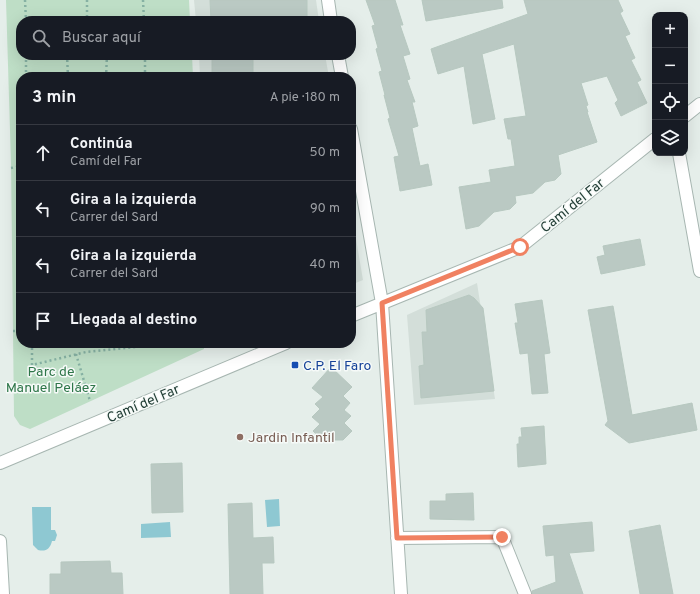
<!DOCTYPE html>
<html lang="es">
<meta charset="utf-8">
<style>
body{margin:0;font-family:Overpass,sans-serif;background:#20242c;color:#f1f3f6}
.controls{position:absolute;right:12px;top:12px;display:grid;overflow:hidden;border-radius:8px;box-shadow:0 4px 16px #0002}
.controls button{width:36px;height:36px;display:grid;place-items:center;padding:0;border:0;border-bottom:1px solid #363941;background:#171b24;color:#f1f3f6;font:20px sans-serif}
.stop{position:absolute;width:12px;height:12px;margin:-9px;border:3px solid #f08161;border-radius:50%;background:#fff}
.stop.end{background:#f08161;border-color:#fff;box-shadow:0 1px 4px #0008}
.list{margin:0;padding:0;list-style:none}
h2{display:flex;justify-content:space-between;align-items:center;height:52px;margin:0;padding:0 16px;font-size:17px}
h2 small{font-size:13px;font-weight:400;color:#9ea1a6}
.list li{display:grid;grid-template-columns:26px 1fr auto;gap:12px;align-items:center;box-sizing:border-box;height:56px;padding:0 16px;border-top:1px solid #363941}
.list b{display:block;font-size:15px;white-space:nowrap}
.list p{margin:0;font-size:13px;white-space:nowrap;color:#9ea1a6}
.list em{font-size:13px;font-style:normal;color:#9ea1a6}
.icon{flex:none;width:22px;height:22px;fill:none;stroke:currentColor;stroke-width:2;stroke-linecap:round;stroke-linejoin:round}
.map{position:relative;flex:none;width:700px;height:594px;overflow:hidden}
.search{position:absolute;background:#171b24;box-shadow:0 4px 16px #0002;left:16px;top:16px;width:340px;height:44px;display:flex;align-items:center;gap:10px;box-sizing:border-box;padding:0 14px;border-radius:16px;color:#9ea1a6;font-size:15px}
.panel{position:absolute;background:#171b24;box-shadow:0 4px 16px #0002;left:16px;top:72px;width:340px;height:276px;border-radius:16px}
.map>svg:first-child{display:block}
</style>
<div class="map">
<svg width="700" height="594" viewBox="0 0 700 594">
<rect width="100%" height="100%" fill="#e5eeea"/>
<path fill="#d3ded9" d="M 194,0 L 316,0 L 319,21 L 196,21 Z
M 199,55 L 325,55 L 329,77 L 200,77 Z
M 351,209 L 363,280 L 351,285 Z
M 477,283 L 495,399 L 414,405 L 407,315 Z"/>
<path fill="#bedec6" d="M 6,0 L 189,0 L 190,21 L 21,21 L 21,55 L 192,55 L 193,77 L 21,77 L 21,343 L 204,343 L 204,349 L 30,429 L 20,425 L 14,416 L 11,163 Z"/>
<path fill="#8ec8d2" d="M 279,499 L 280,526 L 267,527 L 265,500 Z
M 32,507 L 51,507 L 51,530 L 55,530 L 57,535 L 55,541 L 52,541 C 50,549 46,552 38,550 L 33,545 Z
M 170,522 L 171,537 L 141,538 L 141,524 Z"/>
<path fill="#bac9c3" stroke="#b7c8c0" d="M 210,0 L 307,0 L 307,21 L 211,21 Z
M 366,0 L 395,0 L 403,25 L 400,25 L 410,54 L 403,56 L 410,79 L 407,80 L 415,102 L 412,102 L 418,126 L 412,128 L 420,166 L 428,164 L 432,185 L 400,191 L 394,157 L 399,156 L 388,119 L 390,118 L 384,95 L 385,95 L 379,72 L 382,71 L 376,49 L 378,48 L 372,26 L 375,25 Z
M 422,0 L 502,0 L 503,8 L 426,21 Z
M 524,0 L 618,0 L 623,11 L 620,13 L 630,34 L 625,36 L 635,58 L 631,60 L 641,80 L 637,82 L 647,103 L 621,116 L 615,103 L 618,100 L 607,76 L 581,83 L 588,105 L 586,106 L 588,112 L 587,112 L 597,142 L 558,155 L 561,174 L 555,180 L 545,182 L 533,193 L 515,196 L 516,203 L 510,209 L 494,212 L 479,226 L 466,229 L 459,187 L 491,182 L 489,170 L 515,166 L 511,139 L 508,139 L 504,119 L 526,116 L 514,44 L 482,54 L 495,119 L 473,124 L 464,66 L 438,74 L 431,49 L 528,14 Z
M 212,55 L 253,55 L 253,77 L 212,77 Z
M 640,239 L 645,265 L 601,274 L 597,257 L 605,255 L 603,246 Z
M 469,295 L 474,298 L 483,308 L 494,391 L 421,398 L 419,366 L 424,365 L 422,332 L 427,332 L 426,310 Z
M 542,300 L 550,353 L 544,354 L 548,393 L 532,394 L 528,353 L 520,354 L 515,323 L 518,323 L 515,304 Z
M 613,306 L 632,415 L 692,403 L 697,430 L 629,443 L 605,425 L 608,421 L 588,310 Z
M 331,367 L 352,387 L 343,396 L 350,403 L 344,410 L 351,416 L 344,423 L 352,431 L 343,440 L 322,440 L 313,431 L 320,424 L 312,417 L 320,409 L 315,404 L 323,397 L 312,388 Z
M 544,426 L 546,464 L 518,467 L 517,444 L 519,444 L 519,437 L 522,437 L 521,428 Z
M 182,463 L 183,512 L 152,513 L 151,464 Z
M 473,493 L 474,520 L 430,519 L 430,501 L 446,501 L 446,494 Z
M 252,503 L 253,538 L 273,537 L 274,563 L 262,563 L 263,594 L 230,594 L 228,504 Z
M 592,522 L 594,551 L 569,553 L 583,594 L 532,594 L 532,591 L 556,582 L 554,555 L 546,556 L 543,526 Z
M 660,525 L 673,594 L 640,594 L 629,531 Z
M 110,561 L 111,573 L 122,573 L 123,594 L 50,594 L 50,574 L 61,574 L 61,562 Z"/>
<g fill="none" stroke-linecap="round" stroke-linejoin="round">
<g stroke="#a7b6b1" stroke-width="14">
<path id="minor" d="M 328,0 L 331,21
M 338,55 L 342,77
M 685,116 L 700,104
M 351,129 L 382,303 L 401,594
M 679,153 L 700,271
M 351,316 L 520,247 L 655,139
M 0,463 L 286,343
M 397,538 L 502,537 L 525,594
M 0,541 L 3,594"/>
</g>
<path stroke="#86b1a3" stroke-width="2.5" stroke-dasharray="2 3" stroke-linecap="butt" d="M 25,0 L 26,21
M 87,0 L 87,21
M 143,0 L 144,21
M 26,55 L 26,77
M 67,55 L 68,77
M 145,55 L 145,77
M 106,75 L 145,75
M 106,77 L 107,55
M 11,168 L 21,166
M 13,331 L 21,331
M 32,343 L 32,365 L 86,352 L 145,346 L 154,343
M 76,354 L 90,401"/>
<use href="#minor" stroke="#fff" stroke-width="12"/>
</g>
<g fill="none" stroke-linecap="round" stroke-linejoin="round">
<path stroke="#f08161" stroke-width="5" d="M 502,537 L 397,538 L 382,303 L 520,247"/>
</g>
<rect fill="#1a4fb4" stroke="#f6faf8" stroke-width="1.5" x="291" y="361" width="8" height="8" rx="2"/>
<circle fill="#8d6e63" stroke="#f6faf8" stroke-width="1.5" cx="240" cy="437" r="4"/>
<g text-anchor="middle" stroke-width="3" stroke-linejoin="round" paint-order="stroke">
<g font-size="14" fill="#244038" stroke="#f6faf8">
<text transform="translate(572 205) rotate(-39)" y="5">Camí del Far</text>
<text transform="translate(143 403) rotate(-23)" y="5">Camí del Far</text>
</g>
<g font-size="14" fill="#164399" stroke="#f6faf8" text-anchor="start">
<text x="303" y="370">C.P. El Faro</text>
</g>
<g font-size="14" fill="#2e7649" stroke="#f6faf8">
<text x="51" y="376">Parc de<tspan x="51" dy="16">Manuel Peláez</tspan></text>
</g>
<g font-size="14" fill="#785e54" stroke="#f6faf8" text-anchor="start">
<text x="248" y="442">Jardin Infantil</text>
</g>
</g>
</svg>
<div class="controls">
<button>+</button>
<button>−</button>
<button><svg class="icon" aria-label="locate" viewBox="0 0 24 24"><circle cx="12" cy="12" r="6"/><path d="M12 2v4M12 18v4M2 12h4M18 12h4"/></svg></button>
<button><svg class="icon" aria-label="layers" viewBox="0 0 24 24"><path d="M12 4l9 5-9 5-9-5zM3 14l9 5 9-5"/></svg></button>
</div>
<div class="stop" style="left:520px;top:247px"></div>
<div class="stop end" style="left:502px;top:537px"></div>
<div class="search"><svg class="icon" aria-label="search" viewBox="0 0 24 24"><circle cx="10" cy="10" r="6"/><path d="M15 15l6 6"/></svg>Buscar aquí</div>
<section class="panel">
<h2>3 min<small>A pie · 180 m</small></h2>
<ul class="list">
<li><svg class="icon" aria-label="ahead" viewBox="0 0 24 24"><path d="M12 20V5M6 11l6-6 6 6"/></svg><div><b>Continúa</b><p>Camí del Far</p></div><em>50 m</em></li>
<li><svg class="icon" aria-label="left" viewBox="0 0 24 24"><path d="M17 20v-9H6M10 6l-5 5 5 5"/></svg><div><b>Gira a la izquierda</b><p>Carrer del Sard</p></div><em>90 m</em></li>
<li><svg class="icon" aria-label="left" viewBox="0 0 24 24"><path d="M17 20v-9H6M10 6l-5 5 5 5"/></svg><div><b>Gira a la izquierda</b><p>Carrer del Sard</p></div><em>40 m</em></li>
<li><svg class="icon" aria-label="arrive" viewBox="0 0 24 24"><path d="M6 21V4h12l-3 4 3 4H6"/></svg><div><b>Llegada al destino</b></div></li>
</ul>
</section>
</div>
